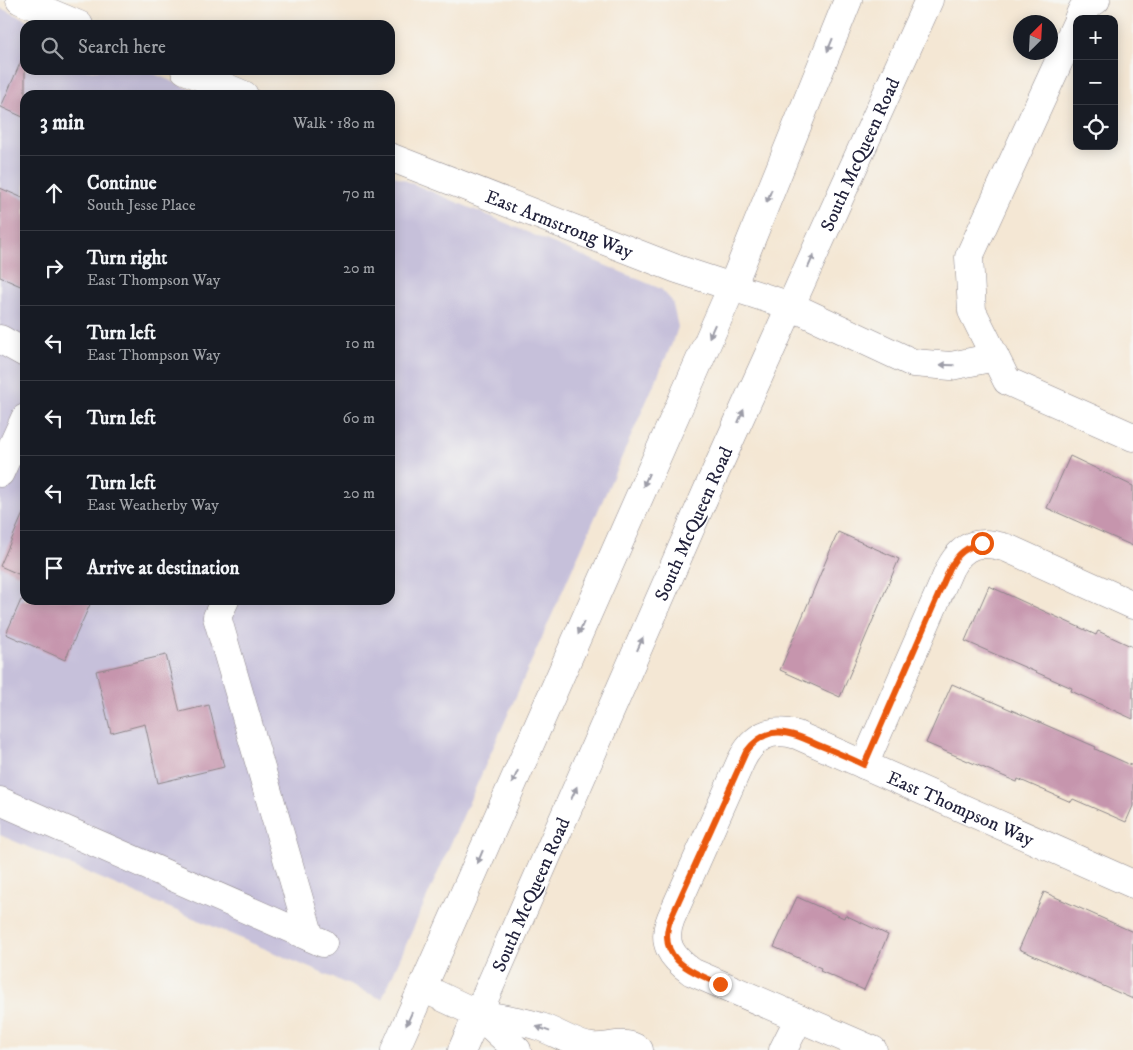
<!DOCTYPE html>
<meta charset="utf-8">
<style>
body{margin:0;font-family:"IM FELL DW Pica",serif;background:#242831;color:#f1f3f6}
.controls{position:absolute;right:15px;top:15px;display:grid;overflow:hidden;border-radius:10px;box-shadow:0 2px 12px #0003}
.controls button{width:45px;height:45px;display:grid;place-items:center;padding:0;border:0;border-bottom:1px solid #363941;background:#171b24;color:#f1f3f6;font:25px sans-serif}
.compass{position:absolute;left:1013px;top:15px;width:45px;height:45px;border-radius:50%;background:#171b24;box-shadow:0 2px 12px #0003;rotate:24deg}
.stop{position:absolute;width:15px;height:15px;margin:-11px;border:4px solid #ea580c;border-radius:50%;background:#fff}
.stop.end{background:#ea580c;border-color:#fff;box-shadow:0 1px 5px #0008}
.list{margin:0;padding:0;list-style:none}
h2{display:flex;justify-content:space-between;align-items:center;height:65px;margin:0;padding:0 20px;font-size:21px}
h2 small{font-size:16px;font-weight:400;color:#9ea1a6}
.list li{display:grid;grid-template-columns:32px 1fr auto;gap:15px;align-items:center;box-sizing:border-box;height:75px;padding:0 20px;border-top:1px solid #363941}
.list b{display:block;font-size:19px;white-space:nowrap}
.list p{margin:0;font-size:16px;white-space:nowrap;color:#9ea1a6}
.list em{font-size:16px;font-style:normal;color:#9ea1a6}
.icon{flex:none;width:28px;height:28px;fill:none;stroke:currentColor;stroke-width:2;stroke-linecap:round;stroke-linejoin:round}
.map{position:relative;flex:none;width:1133px;height:1050px;overflow:hidden}
.search{position:absolute;background:#171b24;box-shadow:0 2px 12px #0003;left:20px;top:20px;width:375px;height:55px;display:flex;align-items:center;gap:12px;box-sizing:border-box;padding:0 18px;border-radius:15px;color:#9ea1a6;font-size:19px}
.panel{position:absolute;background:#171b24;box-shadow:0 2px 12px #0003;left:20px;top:90px;width:375px;height:515px;border-radius:15px}
.map>svg:first-child{display:block}
</style>
<div class="map">
<svg width="1133" height="1050" viewBox="0 0 1133 1050">
<rect width="100%" height="100%" fill="#f6f6f2"/>
<filter id="ink" filterUnits="userSpaceOnUse"><feTurbulence type="fractalNoise" baseFrequency=".02" numOctaves="2"/><feDisplacementMap in="SourceGraphic" scale="10" xChannelSelector="R" yChannelSelector="G"/><feConvolveMatrix kernelMatrix="1 2 1 2 8 2 1 2 1" color-interpolation-filters="sRGB"/></filter>
<filter id="wash" filterUnits="userSpaceOnUse"><feTurbulence type="fractalNoise" baseFrequency=".0096" numOctaves="4" result="noise"/><feDisplacementMap in="SourceGraphic" scale="20" xChannelSelector="R" yChannelSelector="G"/><feGaussianBlur stdDeviation="1.12" result="paint"/><feColorMatrix in="noise" values="0 0 0 0 0 0 0 0 0 0 0 0 0 0 0 0 0 1.4 0 .05"/><feComposite in="paint" operator="in"/></filter>
<g filter="url(#wash)">
<rect width="100%" height="100%" fill="#f4e7d4"/>
<path fill="#c6c0da" d="M 0,8 L 39,25 L 25,25 L 25,70 L 145,70 L 204,95 L 25,95 L 25,600 L 390,600 L 390,174 L 661,289 L 672,301 L 678,327 L 674,339 L 382,999 L 0,835 Z"/>
<g id="blocks">
<path fill="#c695ad" d="M 25,52 L 25,118 L 1,107 Z
M 0,188 L 25,199 L 25,288 L 0,277 Z
M 1070,456 L 1133,486 L 1133,546 L 1047,508 Z
M 25,509 L 25,577 L 0,566 Z
M 838,532 L 899,559 L 840,697 L 780,670 Z
M 989,586 L 1096,635 L 1098,631 L 1133,647 L 1133,719 L 1071,691 L 1072,688 L 965,641 Z
M 21,600 L 92,600 L 65,660 L 6,634 Z
M 166,655 L 180,712 L 209,705 L 224,767 L 158,783 L 145,724 L 111,733 L 96,671 Z
M 952,684 L 1096,747 L 1095,749 L 1133,766 L 1133,806 L 1126,822 L 1073,799 L 1071,802 L 1018,779 L 1017,782 L 926,743 Z
M 1044,892 L 1133,932 L 1133,999 L 1019,949 Z
M 797,897 L 844,918 L 845,915 L 888,935 L 864,990 L 820,971 L 821,968 L 774,947 Z"/>
</g>
</g>
<g filter="url(#ink)">
<use href="#blocks" fill-opacity="0" stroke="#8b8488" stroke-width="1"/>
<g fill="none" stroke-linecap="round" stroke-linejoin="round">
<g stroke="#8b8488" stroke-width="29">
<g id="minor">
<path d="M 20,0 L 79,25"/>
<path d="M 1078,19 L 1082,10 L 1096,0"/>
<path d="M 1077,22 L 969,257 L 972,311 L 1007,381 L 1133,437"/>
<path d="M 185,70 L 244,95"/>
<path id="s1" d="M 390,157 L 677,269 L 732,287"/>
<path d="M 791,306 L 913,363 L 951,366 L 995,357"/>
<path d="M 0,339 L 25,353"/>
<path d="M 0,473 L 25,418"/>
<path d="M 225,600 L 217,617 L 310,937"/>
<path d="M 864,765 L 950,568 C 964,542 981,540 1007,548 L 1133,605"/>
<path d="M 0,801 L 323,943"/>
<path d="M 478,1014 C 498,1018 522,1020 541,1027 C 555,1032 578,1046 591,1047 C 608,1049 623,1039 639,1050"/>
<path d="M 479,1015 L 517,1050"/>
<path d="M 783,1050 L 799,1018"/>
<path id="s2" d="M 873,1050 L 692,972 C 671,957 661,943 671,918 L 741,761 C 753,737 770,727 797,735 L 1133,884"/>
</g>
</g>
<g stroke="#8b8488" stroke-width="29">
<g id="major">
<path d="M 732,287 L 791,306"/>
<path d="M 423,988 L 478,1014"/>
<path d="M 395,1050 L 732,287 L 848,0"/>
<path id="s3" d="M 462,1050 L 706,493 L 929,0"/>
</g>
</g>
<use href="#minor" stroke="#fff" stroke-width="28"/>
<use href="#major" stroke="#fff" stroke-width="28"/>
</g>
<defs><path id="oneway-solid" d="M-6-.8H1V-3.2L6.5 0L1 3.2V.8H-6Z" transform="scale(1.25)"/></defs>
<g fill="#9c9ca7">
<use href="#oneway-solid" transform="translate(830 45) rotate(112)"/>
<use href="#oneway-solid" transform="translate(769 196) rotate(112)"/>
<use href="#oneway-solid" transform="translate(811 261) rotate(-66)"/>
<use href="#oneway-solid" transform="translate(712 331) rotate(114)"/>
<use href="#oneway-solid" transform="translate(947 365) rotate(-179)"/>
<use href="#oneway-solid" transform="translate(741 416) rotate(-66)"/>
<use href="#oneway-solid" transform="translate(646 480) rotate(114)"/>
<use href="#oneway-solid" transform="translate(581 628) rotate(114)"/>
<use href="#oneway-solid" transform="translate(640 644) rotate(-66)"/>
<use href="#oneway-solid" transform="translate(515 777) rotate(114)"/>
<use href="#oneway-solid" transform="translate(574 793) rotate(-66)"/>
<use href="#oneway-solid" transform="translate(480 857) rotate(113)"/>
<use href="#oneway-solid" transform="translate(409 1019) rotate(114)"/>
<use href="#oneway-solid" transform="translate(543 1029) rotate(-160)"/>
</g>
</g>
<g fill="none" stroke-linecap="round" stroke-linejoin="round" filter="url(#ink)">
<path stroke="#ea580c" stroke-width="6" d="M 720,984 C 690,971 655,958 671,918 L 746,752 C 769,721 791,733 821,746 C 836,752 850,758 864,765 L 950,568 C 958,553 966,547 982,543"/>
</g>
<g text-anchor="middle" stroke-width="4" stroke-linejoin="round" paint-order="stroke">
<g font-size="19" fill="#22223b" stroke="#f6f6f2">
<text dy="7" stroke="none"><textPath href="#s3" startOffset="980">South McQueen Road</textPath></text>
<text dy="7" stroke="none"><textPath href="#s1" startOffset="182">East Armstrong Way</textPath></text>
<text dy="7" stroke="none"><textPath href="#s3" startOffset="575">South McQueen Road</textPath></text>
<text dy="7" stroke="none"><textPath href="#s2" startOffset="681">East Thompson Way</textPath></text>
<text dy="7" stroke="none"><textPath href="#s3" startOffset="170">South McQueen Road</textPath></text>
</g>
</g>
</svg>
<div class="controls">
<button>+</button>
<button>−</button>
<button><svg class="icon" aria-label="locate" viewBox="0 0 24 24"><circle cx="12" cy="12" r="6"/><path d="M12 2v4M12 18v4M2 12h4M18 12h4"/></svg></button>
</div>
<svg class="compass" viewBox="-18 -18 36 36"><path d="M0-13l5 13h-10z" fill="#e53935"/><path d="M0 13l5-13h-10z" fill="#9ea1a6"/></svg>
<div class="stop" style="left:982px;top:543px"></div>
<div class="stop end" style="left:720px;top:984px"></div>
<div class="search"><svg class="icon" aria-label="search" viewBox="0 0 24 24"><circle cx="10" cy="10" r="6"/><path d="M15 15l6 6"/></svg>Search here</div>
<section class="panel">
<h2>3 min<small>Walk · 180 m</small></h2>
<ul class="list">
<li><svg class="icon" aria-label="ahead" viewBox="0 0 24 24"><path d="M12 20V5M6 11l6-6 6 6"/></svg><div><b>Continue</b><p>South Jesse Place</p></div><em>70 m</em></li>
<li><svg class="icon" aria-label="right" viewBox="0 0 24 24"><path d="M7 20v-9h11M14 6l5 5-5 5"/></svg><div><b>Turn right</b><p>East Thompson Way</p></div><em>20 m</em></li>
<li><svg class="icon" aria-label="left" viewBox="0 0 24 24"><path d="M17 20v-9H6M10 6l-5 5 5 5"/></svg><div><b>Turn left</b><p>East Thompson Way</p></div><em>10 m</em></li>
<li><svg class="icon" aria-label="left" viewBox="0 0 24 24"><path d="M17 20v-9H6M10 6l-5 5 5 5"/></svg><div><b>Turn left</b></div><em>60 m</em></li>
<li><svg class="icon" aria-label="left" viewBox="0 0 24 24"><path d="M17 20v-9H6M10 6l-5 5 5 5"/></svg><div><b>Turn left</b><p>East Weatherby Way</p></div><em>20 m</em></li>
<li><svg class="icon" aria-label="arrive" viewBox="0 0 24 24"><path d="M6 21V4h12l-3 4 3 4H6"/></svg><div><b>Arrive at destination</b></div></li>
</ul>
</section>
</div>
